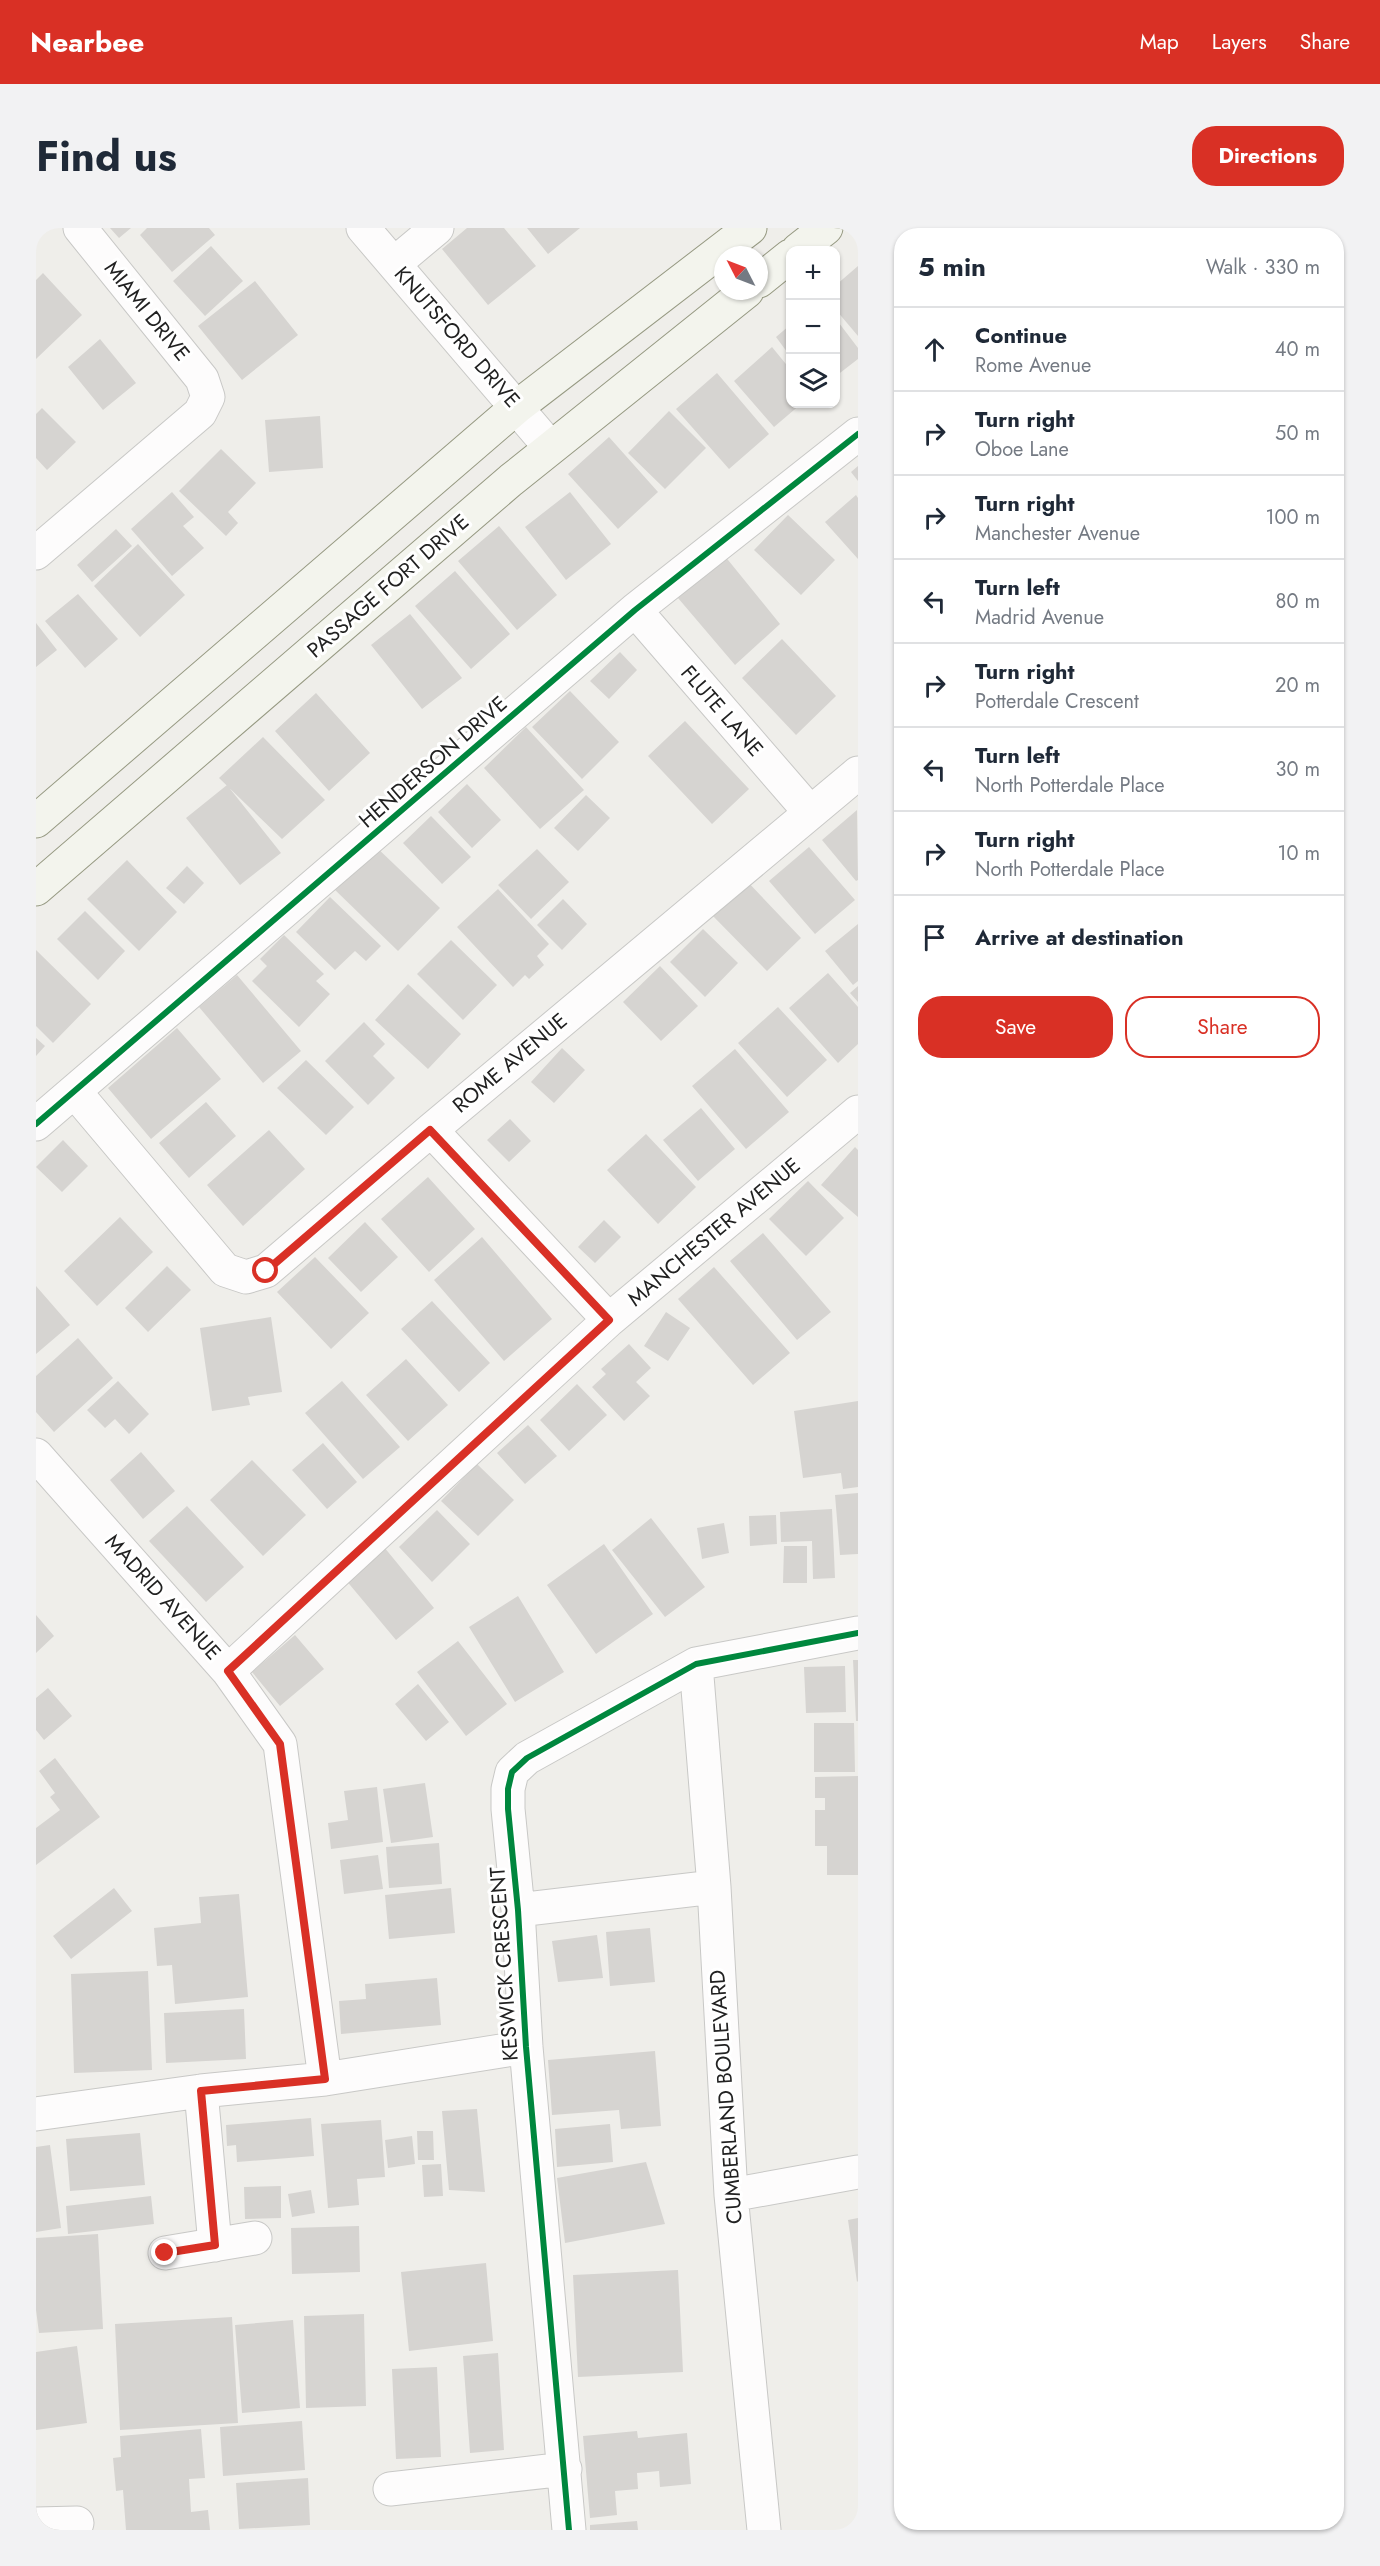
<!DOCTYPE html>
<meta charset="utf-8">
<style>
body{margin:0;font-family:Jost,sans-serif;background:#f2f2f3;color:#1f2937}
.controls{position:absolute;right:18px;top:18px;display:grid;overflow:hidden;border-radius:12px;box-shadow:0 2px 4px #0004}
.controls button{width:54px;height:54px;display:grid;place-items:center;padding:0;border:0;border-bottom:2px solid #e0e1e3;background:#fff;color:#1f2937;font:30px sans-serif}
.compass{position:absolute;left:678px;top:18px;width:54px;height:54px;border-radius:50%;background:#fff;box-shadow:0 2px 4px #0004;rotate:312deg}
.stop{position:absolute;width:18px;height:18px;margin:-14px;border:4px solid #d93025;border-radius:50%;background:#fff}
.stop.end{background:#d93025;border-color:#fff;box-shadow:0 2px 6px #0008}
.list{margin:0;padding:0;list-style:none}
h2{display:flex;justify-content:space-between;align-items:center;height:78px;margin:0;padding:0 24px;font-size:26px}
h2 small{font-size:20px;font-weight:400;color:#747a83}
.list li{display:grid;grid-template-columns:39px 1fr auto;gap:18px;align-items:center;box-sizing:border-box;height:84px;padding:0 24px;border-top:2px solid #e0e1e3}
.list b{display:block;font-size:22px;white-space:nowrap}
.list p{margin:0;font-size:20px;white-space:nowrap;color:#747a83}
.list em{font-size:20px;font-style:normal;color:#747a83}
.actions{display:flex;gap:12px;padding:18px 24px}
.actions a{flex:1;padding:14px 0;border:2px solid #d93025;border-radius:24px;text-align:center;font-size:21px;color:#d93025}
.actions .main{background:#d93025;color:#fff}
.icon{flex:none;width:33px;height:33px;fill:none;stroke:currentColor;stroke-width:2;stroke-linecap:round;stroke-linejoin:round}
.map{position:relative;flex:none;width:822px;height:2302px;overflow:hidden;border-radius:24px}
header{display:flex;align-items:center;gap:36px;box-sizing:border-box;height:84px;padding:0 30px;background:#d93025;color:#fff}
header strong{font-size:28px}
nav{display:flex;gap:33px;margin-inline-start:auto;font-size:21px}
.intro{display:flex;align-items:center;justify-content:space-between;box-sizing:border-box;height:144px;padding:0 36px}
h1{margin:0;font-size:42px}
.button{padding:15px 27px;border-radius:24px;background:#d93025;color:#fff;font-size:21px;font-weight:700}
main{display:flex;gap:36px;padding:0 36px}
aside{flex:1;background:#fff;border-radius:24px;box-shadow:0 2px 4px #0004}
.map>svg:first-child{display:block}
</style>
<header>
<strong>Nearbee</strong>
<nav><a>Map</a><a>Layers</a><a>Share</a></nav>
</header>
<div class="intro"><h1>Find us</h1><a class="button">Directions</a></div>
<main>
<div class="map">
<svg width="822" height="2302" viewBox="0 0 822 2302">
<rect width="100%" height="100%" fill="#efeeea"/>
<path fill="#d6d4d1" d="M 74,0 L 95,0 L 83,10 Z
M 111,0 L 173,0 L 179,7 L 136,44 L 104,7 Z
M 431,0 L 468,0 L 500,38 L 452,77 L 406,21 Z
M 491,0 L 544,0 L 512,26 Z
M 175,18 L 207,53 L 169,88 L 137,53 Z
M 822,38 L 822,108 L 800,82 L 800,57 Z
M 7,45 L 46,87 L 0,131 L 0,52 Z
M 219,53 L 262,107 L 206,152 L 162,98 Z
M 800,91 L 822,120 L 822,131 L 800,148 Z
M 754,97 L 754,128 L 740,109 Z
M 64,111 L 100,155 L 67,182 L 32,139 Z
M 736,119 L 754,141 L 754,176 L 765,176 L 738,199 L 698,153 Z
M 681,145 L 733,206 L 693,241 L 640,181 Z
M 6,180 L 40,214 L 11,242 L 0,230 L 0,186 Z
M 633,183 L 670,220 L 629,261 L 592,225 Z
M 284,188 L 287,240 L 233,244 L 229,192 Z
M 573,209 L 622,264 L 582,301 L 532,246 Z
M 185,221 L 220,255 L 192,284 L 202,295 L 190,308 L 143,263 Z
M 822,238 L 822,253 L 815,244 Z
M 136,264 L 158,289 L 147,298 L 168,320 L 136,348 L 95,301 Z
M 534,264 L 575,316 L 530,352 L 489,299 Z
M 820,267 L 822,270 L 822,331 L 789,294 Z
M 752,287 L 799,332 L 765,367 L 718,322 Z
M 463,298 L 521,367 L 481,402 L 422,333 Z
M 80,301 L 96,318 L 56,354 L 41,337 Z
M 102,316 L 149,367 L 104,409 L 58,358 Z
M 688,327 L 744,396 L 699,437 L 642,370 Z
M 419,343 L 474,406 L 435,441 L 379,378 Z
M 42,366 L 82,411 L 49,440 L 9,393 Z
M 374,386 L 426,450 L 386,481 L 335,417 Z
M 0,395 L 21,422 L 0,439 Z
M 746,411 L 800,468 L 760,507 L 706,450 Z
M 584,424 L 601,442 L 573,471 L 554,453 Z
M 534,463 L 583,514 L 546,551 L 496,499 Z
M 280,465 L 334,525 L 293,563 L 239,503 Z
M 649,493 L 713,561 L 676,596 L 612,528 Z
M 490,499 L 548,562 L 504,601 L 448,540 Z
M 227,509 L 289,572 L 246,611 L 183,550 Z
M 431,556 L 465,592 L 436,620 L 402,584 Z
M 191,557 L 245,625 L 204,657 L 150,590 Z
M 550,567 L 574,590 L 542,623 L 518,600 Z
M 821,582 L 822,652 L 820,653 L 786,612 Z
M 395,588 L 435,629 L 406,656 L 367,615 Z
M 337,616 L 404,680 L 362,723 L 296,659 Z
M 773,619 L 819,672 L 779,706 L 733,653 Z
M 501,621 L 533,654 L 495,691 L 462,657 Z
M 91,632 L 141,684 L 103,723 L 51,671 Z
M 151,638 L 168,655 L 148,676 L 130,660 Z
M 709,651 L 765,710 L 731,743 L 674,685 Z
M 462,661 L 513,716 L 501,728 L 508,737 L 493,751 L 489,747 L 477,759 L 421,699 Z
M 294,669 L 345,718 L 330,733 L 319,723 L 299,742 L 260,704 Z
M 527,671 L 551,696 L 526,722 L 501,697 Z
M 49,683 L 89,723 L 62,752 L 21,711 Z
M 822,696 L 822,753 L 817,757 L 789,723 Z
M 667,701 L 702,735 L 669,769 L 634,734 Z
M 248,707 L 288,746 L 280,753 L 294,766 L 263,799 L 216,753 L 231,738 L 224,731 Z
M 415,712 L 461,757 L 427,792 L 381,746 Z
M 0,722 L 55,776 L 17,815 L 0,798 Z
M 624,738 L 662,778 L 625,813 L 587,774 Z
M 792,745 L 822,779 L 822,816 L 802,835 L 753,780 Z
M 201,747 L 265,823 L 227,855 L 163,779 Z
M 372,756 L 425,806 L 392,841 L 339,792 Z
M 822,758 L 822,774 L 814,765 Z
M 742,779 L 791,832 L 751,869 L 702,815 Z
M 328,794 L 349,816 L 337,828 L 359,850 L 332,877 L 289,833 Z
M 141,800 L 185,851 L 115,911 L 72,860 Z
M 0,810 L 9,818 L 0,828 Z
M 526,820 L 549,842 L 518,875 L 495,854 Z
M 699,821 L 753,884 L 710,921 L 656,858 Z
M 270,832 L 318,879 L 290,907 L 241,860 Z
M 170,874 L 200,908 L 153,950 L 123,915 Z
M 665,880 L 699,921 L 662,953 L 627,912 Z
M 474,891 L 495,913 L 473,934 L 451,912 Z
M 233,902 L 269,941 L 207,998 L 171,957 Z
M 610,906 L 660,959 L 622,996 L 571,942 Z
M 27,912 L 52,938 L 26,964 L 0,939 Z
M 819,919 L 822,922 L 822,989 L 785,957 Z
M 392,949 L 439,1001 L 393,1044 L 345,991 Z
M 772,953 L 808,990 L 770,1028 L 733,991 Z
M 84,989 L 117,1024 L 61,1078 L 28,1043 Z
M 568,992 L 585,1009 L 559,1035 L 542,1019 Z
M 329,994 L 362,1029 L 325,1064 L 292,1030 Z
M 727,1005 L 795,1084 L 761,1112 L 694,1033 Z
M 446,1009 L 516,1091 L 468,1133 L 398,1052 Z
M 279,1029 L 333,1085 L 295,1121 L 241,1064 Z
M 131,1038 L 155,1062 L 112,1104 L 89,1080 Z
M 678,1039 L 754,1125 L 717,1157 L 642,1071 Z
M 0,1058 L 34,1097 L 0,1126 Z
M 396,1073 L 454,1135 L 423,1164 L 365,1101 Z
M 630,1084 L 654,1100 L 632,1133 L 608,1118 Z
M 235,1089 L 246,1164 L 212,1169 L 214,1177 L 176,1183 L 164,1100 Z
M 42,1110 L 77,1150 L 18,1204 L 0,1184 L 0,1148 Z
M 593,1116 L 615,1140 L 600,1154 L 614,1168 L 588,1193 L 556,1159 L 570,1146 L 565,1141 Z
M 370,1131 L 412,1177 L 372,1213 L 330,1167 Z
M 82,1153 L 113,1186 L 93,1206 L 79,1191 L 69,1200 L 51,1182 Z
M 306,1153 L 364,1219 L 327,1251 L 269,1185 Z
M 541,1156 L 571,1187 L 533,1223 L 504,1192 Z
M 822,1173 L 822,1259 L 807,1261 L 805,1245 L 767,1250 L 758,1183 Z
M 492,1197 L 521,1228 L 489,1256 L 461,1225 Z
M 287,1215 L 321,1254 L 291,1281 L 256,1242 Z
M 105,1224 L 139,1263 L 107,1291 L 74,1252 Z
M 216,1232 L 270,1287 L 227,1328 L 174,1272 Z
M 441,1236 L 478,1272 L 442,1308 L 405,1273 Z
M 822,1265 L 822,1326 L 804,1327 L 799,1267 Z
M 151,1278 L 208,1339 L 170,1374 L 113,1313 Z
M 796,1281 L 799,1350 L 777,1351 L 776,1313 L 745,1314 L 744,1284 Z
M 401,1282 L 434,1316 L 396,1354 L 363,1319 Z
M 740,1287 L 741,1316 L 714,1318 L 713,1288 Z
M 615,1290 L 669,1359 L 629,1389 L 576,1322 Z
M 688,1295 L 693,1325 L 666,1331 L 661,1300 Z
M 568,1316 L 617,1386 L 560,1426 L 511,1357 Z
M 748,1318 L 771,1318 L 771,1355 L 747,1355 Z
M 348,1319 L 398,1380 L 360,1412 L 309,1351 Z
M 482,1368 L 528,1444 L 479,1474 L 433,1399 Z
M 0,1387 L 18,1408 L 0,1425 Z
M 259,1407 L 288,1441 L 244,1478 L 216,1444 Z
M 422,1413 L 471,1476 L 430,1508 L 381,1444 Z
M 817,1432 L 822,1432 L 822,1493 L 820,1493 Z
M 809,1438 L 810,1484 L 770,1485 L 768,1439 Z
M 382,1456 L 413,1494 L 390,1513 L 359,1476 Z
M 12,1460 L 36,1488 L 8,1512 L 0,1502 L 0,1470 Z
M 778,1495 L 818,1495 L 819,1544 L 778,1544 Z
M 19,1530 L 64,1589 L 0,1637 L 0,1600 L 24,1582 L 14,1569 L 19,1565 L 3,1543 Z
M 822,1548 L 822,1647 L 791,1647 L 791,1618 L 779,1618 L 779,1582 L 789,1582 L 789,1570 L 779,1570 L 779,1549 Z
M 389,1555 L 397,1609 L 355,1615 L 347,1561 Z
M 341,1559 L 347,1614 L 295,1621 L 292,1595 L 312,1592 L 308,1563 Z
M 403,1615 L 406,1656 L 353,1660 L 350,1619 Z
M 342,1627 L 347,1661 L 308,1666 L 304,1632 Z
M 78,1660 L 96,1683 L 35,1731 L 17,1708 Z
M 415,1660 L 419,1705 L 353,1711 L 349,1667 Z
M 203,1666 L 212,1769 L 139,1776 L 136,1737 L 121,1738 L 118,1700 L 165,1695 L 163,1669 Z
M 614,1700 L 619,1754 L 574,1758 L 570,1704 Z
M 561,1707 L 567,1750 L 522,1754 L 516,1713 Z
M 112,1743 L 116,1842 L 38,1845 L 35,1746 Z
M 401,1750 L 405,1797 L 305,1806 L 303,1773 L 330,1771 L 329,1756 Z
M 208,1781 L 210,1831 L 130,1835 L 128,1785 Z
M 619,1823 L 625,1898 L 585,1901 L 583,1882 L 516,1887 L 512,1832 Z
M 441,1881 L 449,1964 L 413,1962 L 406,1883 Z
M 275,1890 L 278,1928 L 201,1934 L 200,1917 L 191,1918 L 190,1897 Z
M 345,1892 L 349,1949 L 321,1951 L 323,1977 L 292,1980 L 285,1896 Z
M 574,1896 L 577,1934 L 521,1939 L 519,1901 Z
M 381,1903 L 397,1903 L 398,1932 L 382,1932 Z
M 104,1905 L 109,1957 L 34,1963 L 30,1911 Z
M 376,1908 L 379,1936 L 352,1940 L 349,1912 Z
M 14,1917 L 25,2000 L 0,2004 L 0,1919 Z
M 610,1934 L 629,1996 L 529,2015 L 521,1950 Z
M 405,1936 L 407,1968 L 388,1969 L 386,1937 Z
M 245,1958 L 245,1990 L 209,1991 L 208,1959 Z
M 275,1962 L 279,1985 L 256,1989 L 252,1966 Z
M 115,1968 L 118,1996 L 32,2006 L 30,1978 Z
M 822,1990 L 822,2053 L 821,2054 L 812,1992 Z
M 323,1998 L 324,2044 L 256,2046 L 255,2000 Z
M 62,2006 L 67,2101 L 3,2105 L 0,2082 L 0,2010 Z
M 450,2035 L 457,2113 L 373,2123 L 365,2044 Z
M 642,2042 L 647,2144 L 542,2149 L 537,2047 Z
M 328,2086 L 330,2178 L 270,2180 L 268,2088 Z
M 196,2089 L 202,2195 L 84,2202 L 79,2096 Z
M 257,2092 L 264,2180 L 206,2185 L 199,2097 Z
M 41,2118 L 51,2195 L 0,2202 L 0,2124 Z
M 462,2125 L 468,2222 L 434,2225 L 427,2128 Z
M 401,2139 L 405,2229 L 360,2231 L 356,2141 Z
M 266,2193 L 269,2242 L 187,2248 L 184,2199 Z
M 165,2201 L 169,2250 L 153,2251 L 155,2284 L 172,2282 L 174,2302 L 90,2302 L 87,2262 L 80,2263 L 77,2230 L 85,2229 L 84,2208 Z
M 601,2203 L 602,2210 L 651,2205 L 655,2256 L 624,2259 L 623,2243 L 601,2245 L 602,2261 L 579,2263 L 581,2287 L 554,2290 L 547,2208 Z
M 272,2250 L 274,2297 L 203,2301 L 200,2255 Z
M 601,2293 L 602,2302 L 554,2302 L 554,2297 Z"/>
<g fill="none" stroke-linecap="round" stroke-linejoin="round">
<g stroke="#c8c8c6" stroke-width="35">
<path id="street" d="M 327,0 L 514,219
M 358,36 L 401,0
M 0,325 L 164,185 L 172,169 L 166,151 L 44,0
M 599,382 L 773,583
M 39,864 L 189,1042 L 210,1049 L 230,1043 L 395,902 L 822,545
M 0,896 L 599,382 L 822,206
M 395,902 L 573,1092
M 0,1227 L 192,1443 L 244,1516 L 289,1851 L 490,1819
M 660,1436 L 678,1659 L 695,1967 L 728,2302
M 192,1443 L 573,1092 L 822,884
M 482,1682 L 678,1659
M 165,1863 L 179,2017
M 0,1886 L 165,1863 L 289,1851
M 695,1967 L 822,1944
M 129,2025 L 219,2010
M 354,2261 L 529,2241
M 0,2296 L 41,2295
M 533,2302 L 490,1819 L 482,1682 L 472,1581 L 472,1561 L 476,1544 L 491,1530 L 660,1436 L 822,1405"/>
</g>
<g stroke="#969982" stroke-width="35">
<path id="secondary" d="M 762,22 L 790,0
M 723,53 L 754,28
M 0,593 L 481,179 L 714,0
M 0,661 L 475,252 L 711,63"/>
</g>
<use href="#street" stroke="#fdfcfc" stroke-width="33"/>
<use href="#secondary" stroke="#f3f4ed" stroke-width="33"/>
<g stroke="#fff" stroke-width="10">
<path id="cycleway" d="M 0,896 L 599,382 L 822,206
M 533,2302 L 490,1819 L 482,1682 L 472,1581 L 472,1561 L 476,1544 L 491,1530 L 660,1436 L 822,1405"/>
</g>
<use href="#cycleway" stroke="#00873e" stroke-width="6"/>
</g>
<g fill="none" stroke-linecap="round" stroke-linejoin="round">
<path stroke="#d93025" stroke-width="8" d="M 129,2025 L 179,2017 L 165,1863 L 289,1851 L 244,1516 L 192,1443 L 573,1092 L 394,902 L 230,1043"/>
</g>
<g text-anchor="middle" stroke-width="6" stroke-linejoin="round" paint-order="stroke">
<g font-size="21" fill="#212121" stroke="#fff">
<text transform="translate(111 83) rotate(51)" y="7">MIAMI DRIVE</text>
<text transform="translate(421 109) rotate(49)" y="7">KNUTSFORD DRIVE</text>
<text transform="translate(352 358) rotate(-41)" y="7">PASSAGE FORT DRIVE</text>
<text transform="translate(686 483) rotate(49)" y="7">FLUTE LANE</text>
<text transform="translate(397 534) rotate(-41)" y="7">HENDERSON DRIVE</text>
<text transform="translate(474 835) rotate(-40)" y="7">ROME AVENUE</text>
<text transform="translate(678 1004) rotate(-40)" y="7">MANCHESTER AVENUE</text>
<text transform="translate(127 1369) rotate(48)" y="7">MADRID AVENUE</text>
<text transform="translate(468 1736) rotate(-94)" y="7">KESWICK CRESCENT</text>
<text transform="translate(690 1869) rotate(-94)" y="7">CUMBERLAND BOULEVARD</text>
</g>
</g>
</svg>
<div class="controls">
<button>+</button>
<button>−</button>
<button><svg class="icon" aria-label="layers" viewBox="0 0 24 24"><path d="M12 4l9 5-9 5-9-5zM3 14l9 5 9-5"/></svg></button>
</div>
<svg class="compass" viewBox="-18 -18 36 36"><path d="M0-13l5 13h-10z" fill="#e53935"/><path d="M0 13l5-13h-10z" fill="#747a83"/></svg>
<div class="stop" style="left:230px;top:1043px"></div>
<div class="stop end" style="left:129px;top:2025px"></div>
</div>
<aside>
<h2>5 min<small>Walk · 330 m</small></h2>
<ul class="list">
<li><svg class="icon" aria-label="ahead" viewBox="0 0 24 24"><path d="M12 20V5M6 11l6-6 6 6"/></svg><div><b>Continue</b><p>Rome Avenue</p></div><em>40 m</em></li>
<li><svg class="icon" aria-label="right" viewBox="0 0 24 24"><path d="M7 20v-9h11M14 6l5 5-5 5"/></svg><div><b>Turn right</b><p>Oboe Lane</p></div><em>50 m</em></li>
<li><svg class="icon" aria-label="right" viewBox="0 0 24 24"><path d="M7 20v-9h11M14 6l5 5-5 5"/></svg><div><b>Turn right</b><p>Manchester Avenue</p></div><em>100 m</em></li>
<li><svg class="icon" aria-label="left" viewBox="0 0 24 24"><path d="M17 20v-9H6M10 6l-5 5 5 5"/></svg><div><b>Turn left</b><p>Madrid Avenue</p></div><em>80 m</em></li>
<li><svg class="icon" aria-label="right" viewBox="0 0 24 24"><path d="M7 20v-9h11M14 6l5 5-5 5"/></svg><div><b>Turn right</b><p>Potterdale Crescent</p></div><em>20 m</em></li>
<li><svg class="icon" aria-label="left" viewBox="0 0 24 24"><path d="M17 20v-9H6M10 6l-5 5 5 5"/></svg><div><b>Turn left</b><p>North Potterdale Place</p></div><em>30 m</em></li>
<li><svg class="icon" aria-label="right" viewBox="0 0 24 24"><path d="M7 20v-9h11M14 6l5 5-5 5"/></svg><div><b>Turn right</b><p>North Potterdale Place</p></div><em>10 m</em></li>
<li><svg class="icon" aria-label="arrive" viewBox="0 0 24 24"><path d="M6 21V4h12l-3 4 3 4H6"/></svg><div><b>Arrive at destination</b></div></li>
</ul>
<div class="actions"><a class="main">Save</a><a>Share</a></div>
</aside>
</main>
